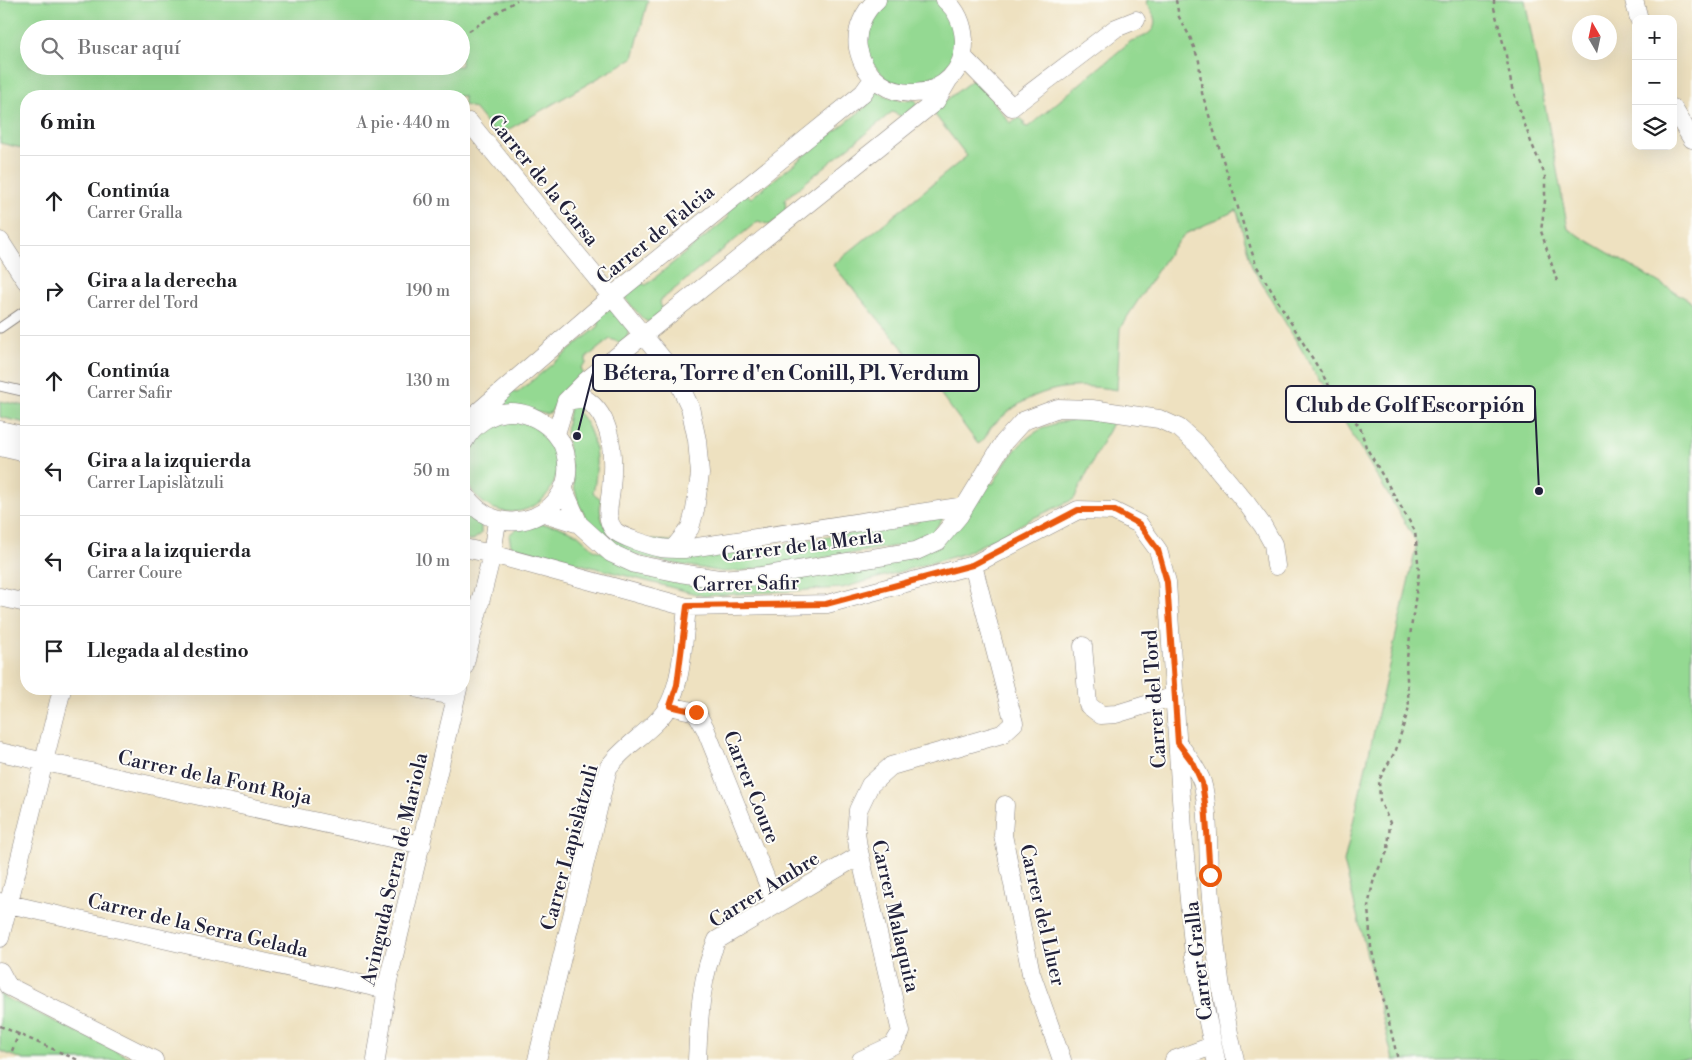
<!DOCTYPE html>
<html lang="es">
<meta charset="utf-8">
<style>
body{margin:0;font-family:"Libre Bodoni",serif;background:#f2f2f2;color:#202124}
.controls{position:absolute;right:15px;top:15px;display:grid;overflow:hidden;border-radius:10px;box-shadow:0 5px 20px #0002}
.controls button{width:45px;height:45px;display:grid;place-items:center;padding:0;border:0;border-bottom:1px solid #e0e0e0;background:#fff;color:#202124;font:25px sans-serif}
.compass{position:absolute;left:1572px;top:15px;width:45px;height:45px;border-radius:50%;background:#fff;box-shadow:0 5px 20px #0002;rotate:351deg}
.stop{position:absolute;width:15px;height:15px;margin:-11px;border:4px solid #ea580c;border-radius:50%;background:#fff}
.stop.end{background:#ea580c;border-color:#fff;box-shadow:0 1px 5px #0008}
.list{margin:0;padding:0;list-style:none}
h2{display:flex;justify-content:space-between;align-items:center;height:65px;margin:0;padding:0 20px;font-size:21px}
h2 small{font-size:16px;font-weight:400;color:#757577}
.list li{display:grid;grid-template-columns:32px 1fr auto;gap:15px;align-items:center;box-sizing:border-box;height:90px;padding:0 20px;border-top:1px solid #e0e0e0}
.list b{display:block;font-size:19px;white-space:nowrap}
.list p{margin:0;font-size:16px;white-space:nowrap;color:#757577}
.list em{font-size:16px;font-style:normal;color:#757577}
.icon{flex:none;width:28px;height:28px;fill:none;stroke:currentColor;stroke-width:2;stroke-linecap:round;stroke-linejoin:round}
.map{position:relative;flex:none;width:1692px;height:1060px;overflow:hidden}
.search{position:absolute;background:#fff;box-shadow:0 5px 20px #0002;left:20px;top:20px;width:450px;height:55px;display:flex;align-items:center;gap:12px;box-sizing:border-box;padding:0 18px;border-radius:28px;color:#757577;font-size:19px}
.panel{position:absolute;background:#fff;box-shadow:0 5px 20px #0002;left:20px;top:90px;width:450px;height:605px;border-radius:20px}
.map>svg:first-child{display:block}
</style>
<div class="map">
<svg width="1692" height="1060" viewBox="0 0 1692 1060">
<rect width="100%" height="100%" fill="#fdfcf7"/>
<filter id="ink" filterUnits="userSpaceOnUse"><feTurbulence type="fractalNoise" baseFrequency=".02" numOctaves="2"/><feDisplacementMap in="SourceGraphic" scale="10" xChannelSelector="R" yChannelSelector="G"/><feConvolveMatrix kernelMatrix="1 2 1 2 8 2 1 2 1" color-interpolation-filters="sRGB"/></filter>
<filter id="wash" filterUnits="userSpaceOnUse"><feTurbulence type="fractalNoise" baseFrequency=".0096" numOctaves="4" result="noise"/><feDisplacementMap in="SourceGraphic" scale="20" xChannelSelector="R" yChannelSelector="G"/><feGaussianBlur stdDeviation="1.12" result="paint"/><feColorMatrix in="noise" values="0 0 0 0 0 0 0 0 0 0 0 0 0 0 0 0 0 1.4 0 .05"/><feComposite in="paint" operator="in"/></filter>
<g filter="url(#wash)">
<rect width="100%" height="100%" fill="#eee1c0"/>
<path fill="#94d992" stroke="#5b7e66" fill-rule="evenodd" d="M 0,0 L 648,0 L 633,58 L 497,136 L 474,108 L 464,105 L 464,96 L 26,96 L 26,149 L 0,143 ZM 29,29 L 461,29 L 461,66 L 29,66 Z
M 882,0 L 936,0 L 941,3 L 956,29 L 956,45 L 952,59 L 943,72 L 930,81 L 915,85 L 900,84 L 886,79 L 866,56 L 864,25 Z
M 1147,0 L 1525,0 L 1568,229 L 1692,302 L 1692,1060 L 1393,1060 L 1344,862 L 1417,543 L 1252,267 L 1237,210 L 1185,234 L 1171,250 L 1120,328 L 1117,390 C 1072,382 1036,387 1001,418 C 998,421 995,423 992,426 C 987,432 986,440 978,444 L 936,388 L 833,265 L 967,156 L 932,111 L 975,78 L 1010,123 L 1020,118 L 1024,121 L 1024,126 L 1028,127 L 1131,41 C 1154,35 1163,24 1146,4 Z
M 874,90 C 888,97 899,102 915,100 L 918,104 L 903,117 L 892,112 L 785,199 L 786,212 L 770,225 L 758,221 L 660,301 L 662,313 L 648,322 L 643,319 L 625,298 L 625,291 L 635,281 L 646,285 L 728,218 L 726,206 L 744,191 L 751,198 L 868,105 L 867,91 Z
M 609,310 L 613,311 L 629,330 L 627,337 L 621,343 L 610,339 L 586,358 L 586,364 L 581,367 L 583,374 L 563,392 L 551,412 L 546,414 L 497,406 L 506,389 L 517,393 L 599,326 L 598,315 Z
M 0,401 L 26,406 L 26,423 L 0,417 Z
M 582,405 L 578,412 C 598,434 599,466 593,493 L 601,499 C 598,515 603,524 611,537 L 720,545 L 728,553 L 917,523 L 921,512 L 943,518 L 942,520 L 932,533 L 909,544 L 741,571 L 723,572 L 654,560 L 622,551 L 616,547 L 590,524 L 579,505 L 574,486 L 566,431 L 570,406 Z
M 1093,419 L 1112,423 L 1074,499 L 1029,520 L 1004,534 L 963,554 L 842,588 L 704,596 L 511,546 L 509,535 L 516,529 L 542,524 L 557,526 L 577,534 L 595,550 L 705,585 L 916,556 L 986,481 L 993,484 C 1018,438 1040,419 1093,419 Z
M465 466a46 46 0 1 1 92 0a46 46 0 1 1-92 0Z
M 464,510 L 481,524 L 481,534 L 473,540 L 464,540 Z
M 0,994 L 4,997 L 135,1060 L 24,1060 L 0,1051 Z"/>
</g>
<g filter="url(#ink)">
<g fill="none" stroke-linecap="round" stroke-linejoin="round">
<g stroke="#88827e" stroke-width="11">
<path id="service" d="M 0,328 L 26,310
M 0,386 L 26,392"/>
</g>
<g stroke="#88827e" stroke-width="19">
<path id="minor" d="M 877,0 C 864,11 855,30 858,48 C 871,113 966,105 964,40 C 963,25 957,10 945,0
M 1634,0 L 1639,19
M 962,56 L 1012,107 L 1116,28 L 1136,20
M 1673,108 L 1692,139
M 469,122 L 674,373 L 690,407 L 697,440 L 700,474 L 695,510 L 690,528 L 673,549
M 0,241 L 26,281
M 566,401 L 584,398 C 614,417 614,457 611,489 C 610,504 604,517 614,530 C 620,537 651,546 661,548 C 668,549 677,549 684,549 L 965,506
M 464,424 L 611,297 L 863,93 L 873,79
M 0,430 L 26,436
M 556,434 L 566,401 L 586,381 L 936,101 L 949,79
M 464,442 C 472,425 492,412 510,412 C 527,412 540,419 552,430 C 558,436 563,444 565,452 C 582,515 498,549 464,493
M 0,447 L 26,453
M 544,513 L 579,524 L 563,488
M 579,524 L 611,553 L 635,564 L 680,573 L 719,579 L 761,576 L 916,551 L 938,541 L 959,516 L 1004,442 L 1023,421 L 1058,408 L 1092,409 L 1159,419 L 1179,428 L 1198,445 L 1247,504 L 1263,526 L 1273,544 L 1276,566
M 464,548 L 492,554 L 687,607 L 827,604 L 973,565 L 1078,510 L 1113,511 L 1139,524 L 1158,550 L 1167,582 L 1184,845 L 1194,956 L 1216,1060
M 0,597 L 26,603
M 1083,646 L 1088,705 L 1101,715 L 1116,714 L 1175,696
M 464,667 L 492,554 L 497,521
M 419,689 L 456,697
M 670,706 L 696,712 L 705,728 L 776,904
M 1178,743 C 1187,756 1197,768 1202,782 C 1209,805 1208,849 1209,874 C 1214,937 1220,999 1235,1060
M 0,752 L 422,845
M 1005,805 L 1003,835 L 1031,973 L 1062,1060
M 0,902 L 387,990
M 0,938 L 62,689
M 0,971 L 8,986 L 154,1060
M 376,1060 L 388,981 L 458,689
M 537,1060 L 608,768 C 621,749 642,737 658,720 C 683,695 683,641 687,607
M 697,1060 C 699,1020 700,977 717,940 L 860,855
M 861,1060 L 893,1045 L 901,1032 L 858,847 L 856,833 L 858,810 L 870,785 L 891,766 L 1002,734 L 1014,723 L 973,565
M 1174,1060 L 1212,1046"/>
</g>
<path stroke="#88827e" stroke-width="2.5" stroke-dasharray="4 4" stroke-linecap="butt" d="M 1176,0 L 1179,17 L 1190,37 L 1199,61 L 1202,93 L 1256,265 L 1339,402 L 1360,427 L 1366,447 L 1415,531 L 1419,572 L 1406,665 L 1409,707 L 1396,750 L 1379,780 L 1380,801 L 1390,823 L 1388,850 L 1374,878 L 1368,907 L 1371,947 L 1398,1060
M 1494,0 L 1494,8 L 1505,50 L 1512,88 L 1531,142 L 1545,175 L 1545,201 L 1541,231 L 1557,281
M 469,31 L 517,0
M 0,1026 L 78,1060
M 12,1051 L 19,1033"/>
<use href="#service" stroke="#fff" stroke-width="9"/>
<use href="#minor" stroke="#fff" stroke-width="18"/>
</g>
</g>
<g fill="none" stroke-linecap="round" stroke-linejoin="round" filter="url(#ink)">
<path stroke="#ea580c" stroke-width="6" d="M 696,712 L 670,706 L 677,685 L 687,606 L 826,604 L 972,565 L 1078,510 L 1113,510 L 1139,524 L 1158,550 L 1167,582 L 1178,743 L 1193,763 L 1202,783 L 1205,803 L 1210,875"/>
</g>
<g text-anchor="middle" stroke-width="4" stroke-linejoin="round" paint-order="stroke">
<g font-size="20" fill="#22223b" stroke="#fdfcf7">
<text transform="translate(544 180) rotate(51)" y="7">Carrer de la Garsa</text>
<text transform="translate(655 234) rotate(-39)" y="7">Carrer de Falcia</text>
<text transform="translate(802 545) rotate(-7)" y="7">Carrer de la Merla</text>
<text transform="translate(746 583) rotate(-1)" y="7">Carrer Safir</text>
<text transform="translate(1154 699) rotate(-94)" y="7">Carrer del Tord</text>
<text transform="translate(215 777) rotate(12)" y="7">Carrer de la Font Roja</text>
<text transform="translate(752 787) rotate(68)" y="7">Carrer Coure</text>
<text transform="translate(569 847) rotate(-75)" y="7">Carrer Lapislàtzuli</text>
<text transform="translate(394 869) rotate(-77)" y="7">Avinguda Serra de Mariola</text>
<text transform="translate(764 889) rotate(-32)" y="7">Carrer Ambre</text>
<text transform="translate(1043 915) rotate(77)" y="7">Carrer del Lluer</text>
<text transform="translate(896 916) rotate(77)" y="7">Carrer Malaquita</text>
<text transform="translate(198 925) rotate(13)" y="7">Carrer de la Serra Gelada</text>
<text transform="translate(1198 961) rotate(-97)" y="7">Carrer Gralla</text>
</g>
</g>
<path fill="none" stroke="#22223b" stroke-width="2" d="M577 436L593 373M1539 491L1535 404"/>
<g fill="#22223b" stroke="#fdfcf7" stroke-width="2">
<circle cx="577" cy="436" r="5"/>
<circle cx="1539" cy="491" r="5"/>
</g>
<g fill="#fdfcf7" stroke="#22223b" stroke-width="2">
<rect x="593" y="355" width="386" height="36" rx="5"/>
<rect x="1286" y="386" width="249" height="36" rx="5"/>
</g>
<g font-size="21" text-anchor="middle" font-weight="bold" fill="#22223b">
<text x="786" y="380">Bétera, Torre d'en Conill, Pl. Verdum</text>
<text x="1410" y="412">Club de Golf Escorpión</text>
</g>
</svg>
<div class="controls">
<button>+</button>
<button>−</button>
<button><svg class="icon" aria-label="layers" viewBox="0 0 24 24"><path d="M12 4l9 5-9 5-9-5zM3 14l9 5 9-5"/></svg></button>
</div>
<svg class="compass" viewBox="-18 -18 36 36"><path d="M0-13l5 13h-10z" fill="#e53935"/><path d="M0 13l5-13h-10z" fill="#757577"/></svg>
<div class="stop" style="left:1210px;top:875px"></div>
<div class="stop end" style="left:696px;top:712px"></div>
<div class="search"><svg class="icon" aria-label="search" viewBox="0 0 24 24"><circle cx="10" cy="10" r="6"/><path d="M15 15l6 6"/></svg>Buscar aquí</div>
<section class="panel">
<h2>6 min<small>A pie · 440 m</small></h2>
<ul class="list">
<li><svg class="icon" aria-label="ahead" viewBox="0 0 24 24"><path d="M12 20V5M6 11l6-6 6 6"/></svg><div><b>Continúa</b><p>Carrer Gralla</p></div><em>60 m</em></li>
<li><svg class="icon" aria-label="right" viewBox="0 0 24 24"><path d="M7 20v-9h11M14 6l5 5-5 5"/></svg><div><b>Gira a la derecha</b><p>Carrer del Tord</p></div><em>190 m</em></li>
<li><svg class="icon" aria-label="ahead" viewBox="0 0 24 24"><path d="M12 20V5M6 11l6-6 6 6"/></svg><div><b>Continúa</b><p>Carrer Safir</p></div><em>130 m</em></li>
<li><svg class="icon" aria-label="left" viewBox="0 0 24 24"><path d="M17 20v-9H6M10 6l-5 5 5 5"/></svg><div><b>Gira a la izquierda</b><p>Carrer Lapislàtzuli</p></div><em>50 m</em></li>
<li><svg class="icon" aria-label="left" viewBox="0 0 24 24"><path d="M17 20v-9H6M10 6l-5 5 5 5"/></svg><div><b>Gira a la izquierda</b><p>Carrer Coure</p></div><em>10 m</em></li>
<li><svg class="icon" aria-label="arrive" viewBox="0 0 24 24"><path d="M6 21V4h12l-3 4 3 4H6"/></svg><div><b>Llegada al destino</b></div></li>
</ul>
</section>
</div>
